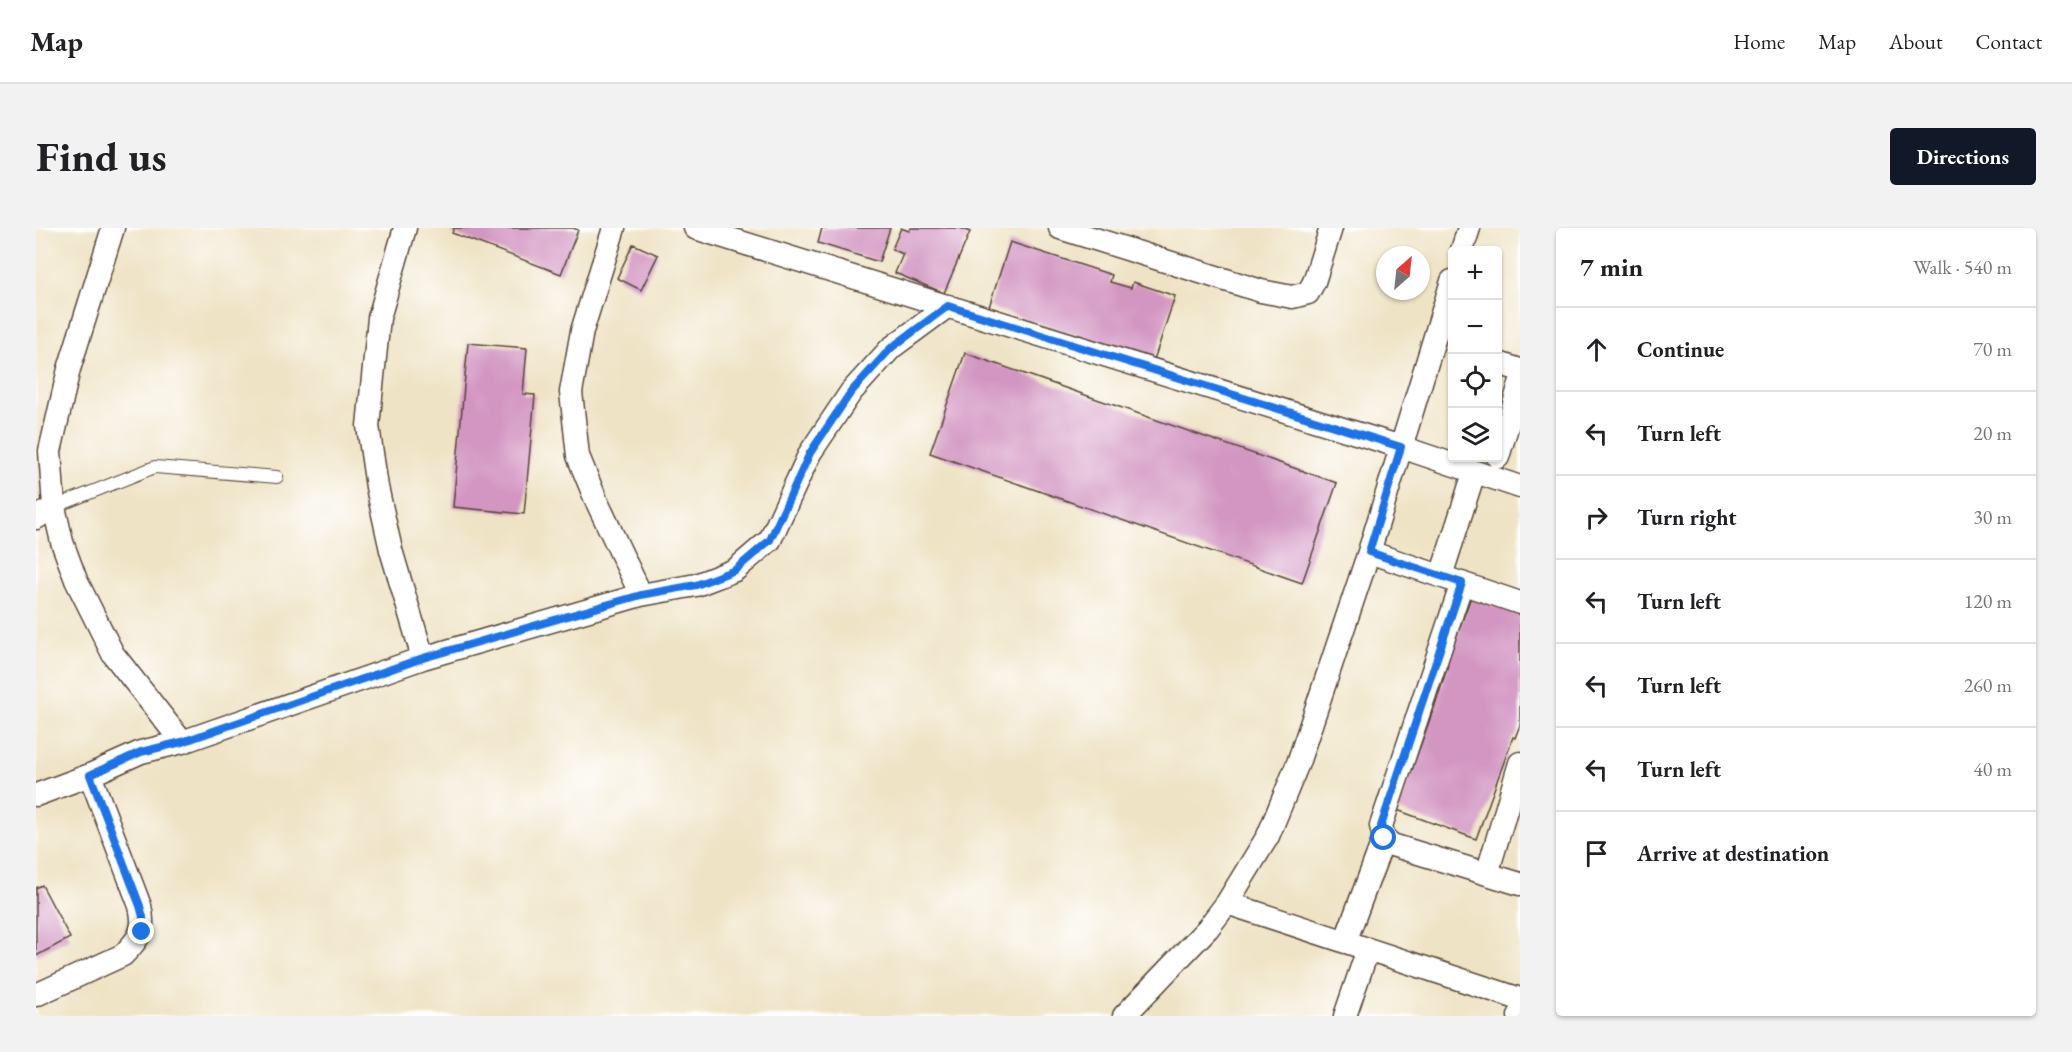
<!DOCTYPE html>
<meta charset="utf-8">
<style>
body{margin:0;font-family:"EB Garamond",serif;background:#f2f2f2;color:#202124}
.controls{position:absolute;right:18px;top:18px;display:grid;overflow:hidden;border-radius:6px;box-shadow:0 2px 4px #0004}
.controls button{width:54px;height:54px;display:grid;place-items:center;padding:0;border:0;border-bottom:2px solid #e0e0e0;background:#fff;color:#202124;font:30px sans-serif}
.compass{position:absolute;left:1340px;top:18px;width:54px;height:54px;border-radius:50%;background:#fff;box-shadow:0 2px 4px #0004;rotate:27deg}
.stop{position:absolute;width:18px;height:18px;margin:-14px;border:4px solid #1a73e8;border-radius:50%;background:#fff}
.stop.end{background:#1a73e8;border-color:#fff;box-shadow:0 2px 6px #0008}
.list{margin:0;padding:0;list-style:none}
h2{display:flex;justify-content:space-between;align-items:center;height:78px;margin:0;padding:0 24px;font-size:26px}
h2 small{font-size:20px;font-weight:400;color:#757577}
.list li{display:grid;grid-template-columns:39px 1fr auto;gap:18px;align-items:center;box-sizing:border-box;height:84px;padding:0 24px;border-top:2px solid #e0e0e0}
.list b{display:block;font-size:22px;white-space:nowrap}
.list em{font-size:20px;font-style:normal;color:#757577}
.icon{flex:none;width:33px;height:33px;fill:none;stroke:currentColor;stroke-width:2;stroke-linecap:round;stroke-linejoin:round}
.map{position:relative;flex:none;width:1484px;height:788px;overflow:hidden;border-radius:6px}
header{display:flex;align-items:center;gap:36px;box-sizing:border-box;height:84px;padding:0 30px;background:#fff;border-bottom:2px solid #e0e0e0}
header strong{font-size:28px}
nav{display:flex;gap:33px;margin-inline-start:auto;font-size:21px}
.intro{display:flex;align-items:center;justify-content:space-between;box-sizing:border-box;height:144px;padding:0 36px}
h1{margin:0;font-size:42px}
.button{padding:15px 27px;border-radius:6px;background:#111827;color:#fff;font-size:21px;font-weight:700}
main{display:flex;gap:36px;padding:0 36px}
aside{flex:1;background:#fff;border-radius:6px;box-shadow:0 2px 4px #0004}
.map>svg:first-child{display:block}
</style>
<header>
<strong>Map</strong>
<nav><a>Home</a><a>Map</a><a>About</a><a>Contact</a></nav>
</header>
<div class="intro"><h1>Find us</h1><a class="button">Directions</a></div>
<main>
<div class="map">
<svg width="1484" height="788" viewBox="0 0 1484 788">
<rect width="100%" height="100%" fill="#fff"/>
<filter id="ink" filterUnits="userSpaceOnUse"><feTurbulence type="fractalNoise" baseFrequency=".0167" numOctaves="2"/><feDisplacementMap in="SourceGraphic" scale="12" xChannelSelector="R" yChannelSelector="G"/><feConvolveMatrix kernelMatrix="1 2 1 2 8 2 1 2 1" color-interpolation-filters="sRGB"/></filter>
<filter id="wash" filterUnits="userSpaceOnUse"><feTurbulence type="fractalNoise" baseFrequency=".008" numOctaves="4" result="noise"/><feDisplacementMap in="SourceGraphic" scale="24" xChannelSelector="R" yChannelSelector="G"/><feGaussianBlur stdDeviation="1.35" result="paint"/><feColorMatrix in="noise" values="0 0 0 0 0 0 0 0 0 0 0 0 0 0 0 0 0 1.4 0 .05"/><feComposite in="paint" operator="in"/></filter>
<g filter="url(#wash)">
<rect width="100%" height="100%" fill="#efe3c5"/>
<g id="blocks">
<path fill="#d396c2" d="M 418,0 L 537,0 L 542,2 L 525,46 L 416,5 Z
M 786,0 L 854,0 L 843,34 L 782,15 Z
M 865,0 L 873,3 L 875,0 L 924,0 L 934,4 L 908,65 L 859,45 L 867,26 L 856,21 Z
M 974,14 L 1076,47 L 1074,54 L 1095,60 L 1097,54 L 1139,68 L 1118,132 L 953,79 Z
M 597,16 L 622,27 L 605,62 L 581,50 Z
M 432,115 L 491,120 L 487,166 L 499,167 L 488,286 L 417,279 Z
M 929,125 L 1301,255 L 1266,355 L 894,225 Z
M 1435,369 L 1484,387 L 1484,497 L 1479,510 L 1477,509 L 1440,611 L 1361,582 L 1401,472 L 1412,437 L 1410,437 Z
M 6,657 L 34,710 L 0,728 L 0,660 Z"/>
</g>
</g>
<g filter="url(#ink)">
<use href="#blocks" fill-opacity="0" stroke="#564637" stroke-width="1.5"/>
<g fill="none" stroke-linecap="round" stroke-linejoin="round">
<g stroke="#564637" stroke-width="14">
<path id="service" d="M 18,279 L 119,239 L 241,249"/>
</g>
<g stroke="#564637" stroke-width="25">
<path id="minor" d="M 369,0 L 343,90 L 332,198 L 341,259 L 355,322 L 387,430
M 578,0 L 546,103 L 535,164 L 542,228 L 560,272 L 605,367
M 659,0 L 1365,219 L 1484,259
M 1024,0 L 1225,63 L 1256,69 L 1272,65 L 1278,54 L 1295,0
M 1426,22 L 1433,0
M 1462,135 L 1484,142
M 1462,229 L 1484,156
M 0,290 L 18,279
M 1333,324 L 1484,375
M 1405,348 L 1438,245
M 1426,355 L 1345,598 L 1348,610 L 1356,617 L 1484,656
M 146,514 L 387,430 L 605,367 L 660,357 L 699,342 L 734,312 L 774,225 L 815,164 L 855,120 L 912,78
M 0,567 L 54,547 L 105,524 L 146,514 L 77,426 L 40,352 L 26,314 L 18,279 L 14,223 L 33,141 L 77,0
M 1451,646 L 1484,535
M 1191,675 L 1484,771
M 1309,714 L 1348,610
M 0,767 L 87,727 C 103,711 110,702 104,678 L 54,547
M 1088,788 L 1172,700 L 1191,675 L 1232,608 L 1262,535 L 1333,324 L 1416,53
M 1309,788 L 1332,721
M 1483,788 L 1484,786"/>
</g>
<use href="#service" stroke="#fff" stroke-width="12"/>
<use href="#minor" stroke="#fff" stroke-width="22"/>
</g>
</g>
<g fill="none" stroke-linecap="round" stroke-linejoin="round" filter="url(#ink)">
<path stroke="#1a73e8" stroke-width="8" d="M 106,704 L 107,689 L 104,678 L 54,547 L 105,524 L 146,514 L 387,430 L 605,367 L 660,357 L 699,342 L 734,312 L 774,225 L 815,164 L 855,120 L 912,78 L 1365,219 L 1333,324 L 1426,355 L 1345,598 L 1348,610"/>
</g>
</svg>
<div class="controls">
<button>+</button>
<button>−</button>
<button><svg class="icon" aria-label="locate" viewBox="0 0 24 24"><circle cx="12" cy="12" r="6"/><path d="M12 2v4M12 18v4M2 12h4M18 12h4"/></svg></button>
<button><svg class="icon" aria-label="layers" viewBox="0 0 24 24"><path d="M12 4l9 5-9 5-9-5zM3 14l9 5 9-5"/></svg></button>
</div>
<svg class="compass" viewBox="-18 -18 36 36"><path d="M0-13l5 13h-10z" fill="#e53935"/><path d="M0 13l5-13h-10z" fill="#757577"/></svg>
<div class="stop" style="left:1348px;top:610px"></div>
<div class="stop end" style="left:106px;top:704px"></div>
</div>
<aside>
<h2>7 min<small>Walk · 540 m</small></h2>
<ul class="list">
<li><svg class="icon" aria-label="ahead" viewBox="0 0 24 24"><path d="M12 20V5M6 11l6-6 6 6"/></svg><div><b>Continue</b></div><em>70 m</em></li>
<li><svg class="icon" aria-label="left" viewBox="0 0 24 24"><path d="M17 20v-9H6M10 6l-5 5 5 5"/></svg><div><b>Turn left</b></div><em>20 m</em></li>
<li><svg class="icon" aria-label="right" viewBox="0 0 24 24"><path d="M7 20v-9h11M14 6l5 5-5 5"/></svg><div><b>Turn right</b></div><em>30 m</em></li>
<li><svg class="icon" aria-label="left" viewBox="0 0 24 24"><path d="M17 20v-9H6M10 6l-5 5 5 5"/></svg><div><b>Turn left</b></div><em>120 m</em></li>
<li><svg class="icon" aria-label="left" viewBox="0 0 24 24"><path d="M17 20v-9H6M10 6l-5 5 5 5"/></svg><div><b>Turn left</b></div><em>260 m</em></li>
<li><svg class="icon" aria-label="left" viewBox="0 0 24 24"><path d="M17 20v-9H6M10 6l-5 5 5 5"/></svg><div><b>Turn left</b></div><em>40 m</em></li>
<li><svg class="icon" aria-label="arrive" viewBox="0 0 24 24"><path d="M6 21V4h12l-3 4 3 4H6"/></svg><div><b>Arrive at destination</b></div></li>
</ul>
</aside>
</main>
